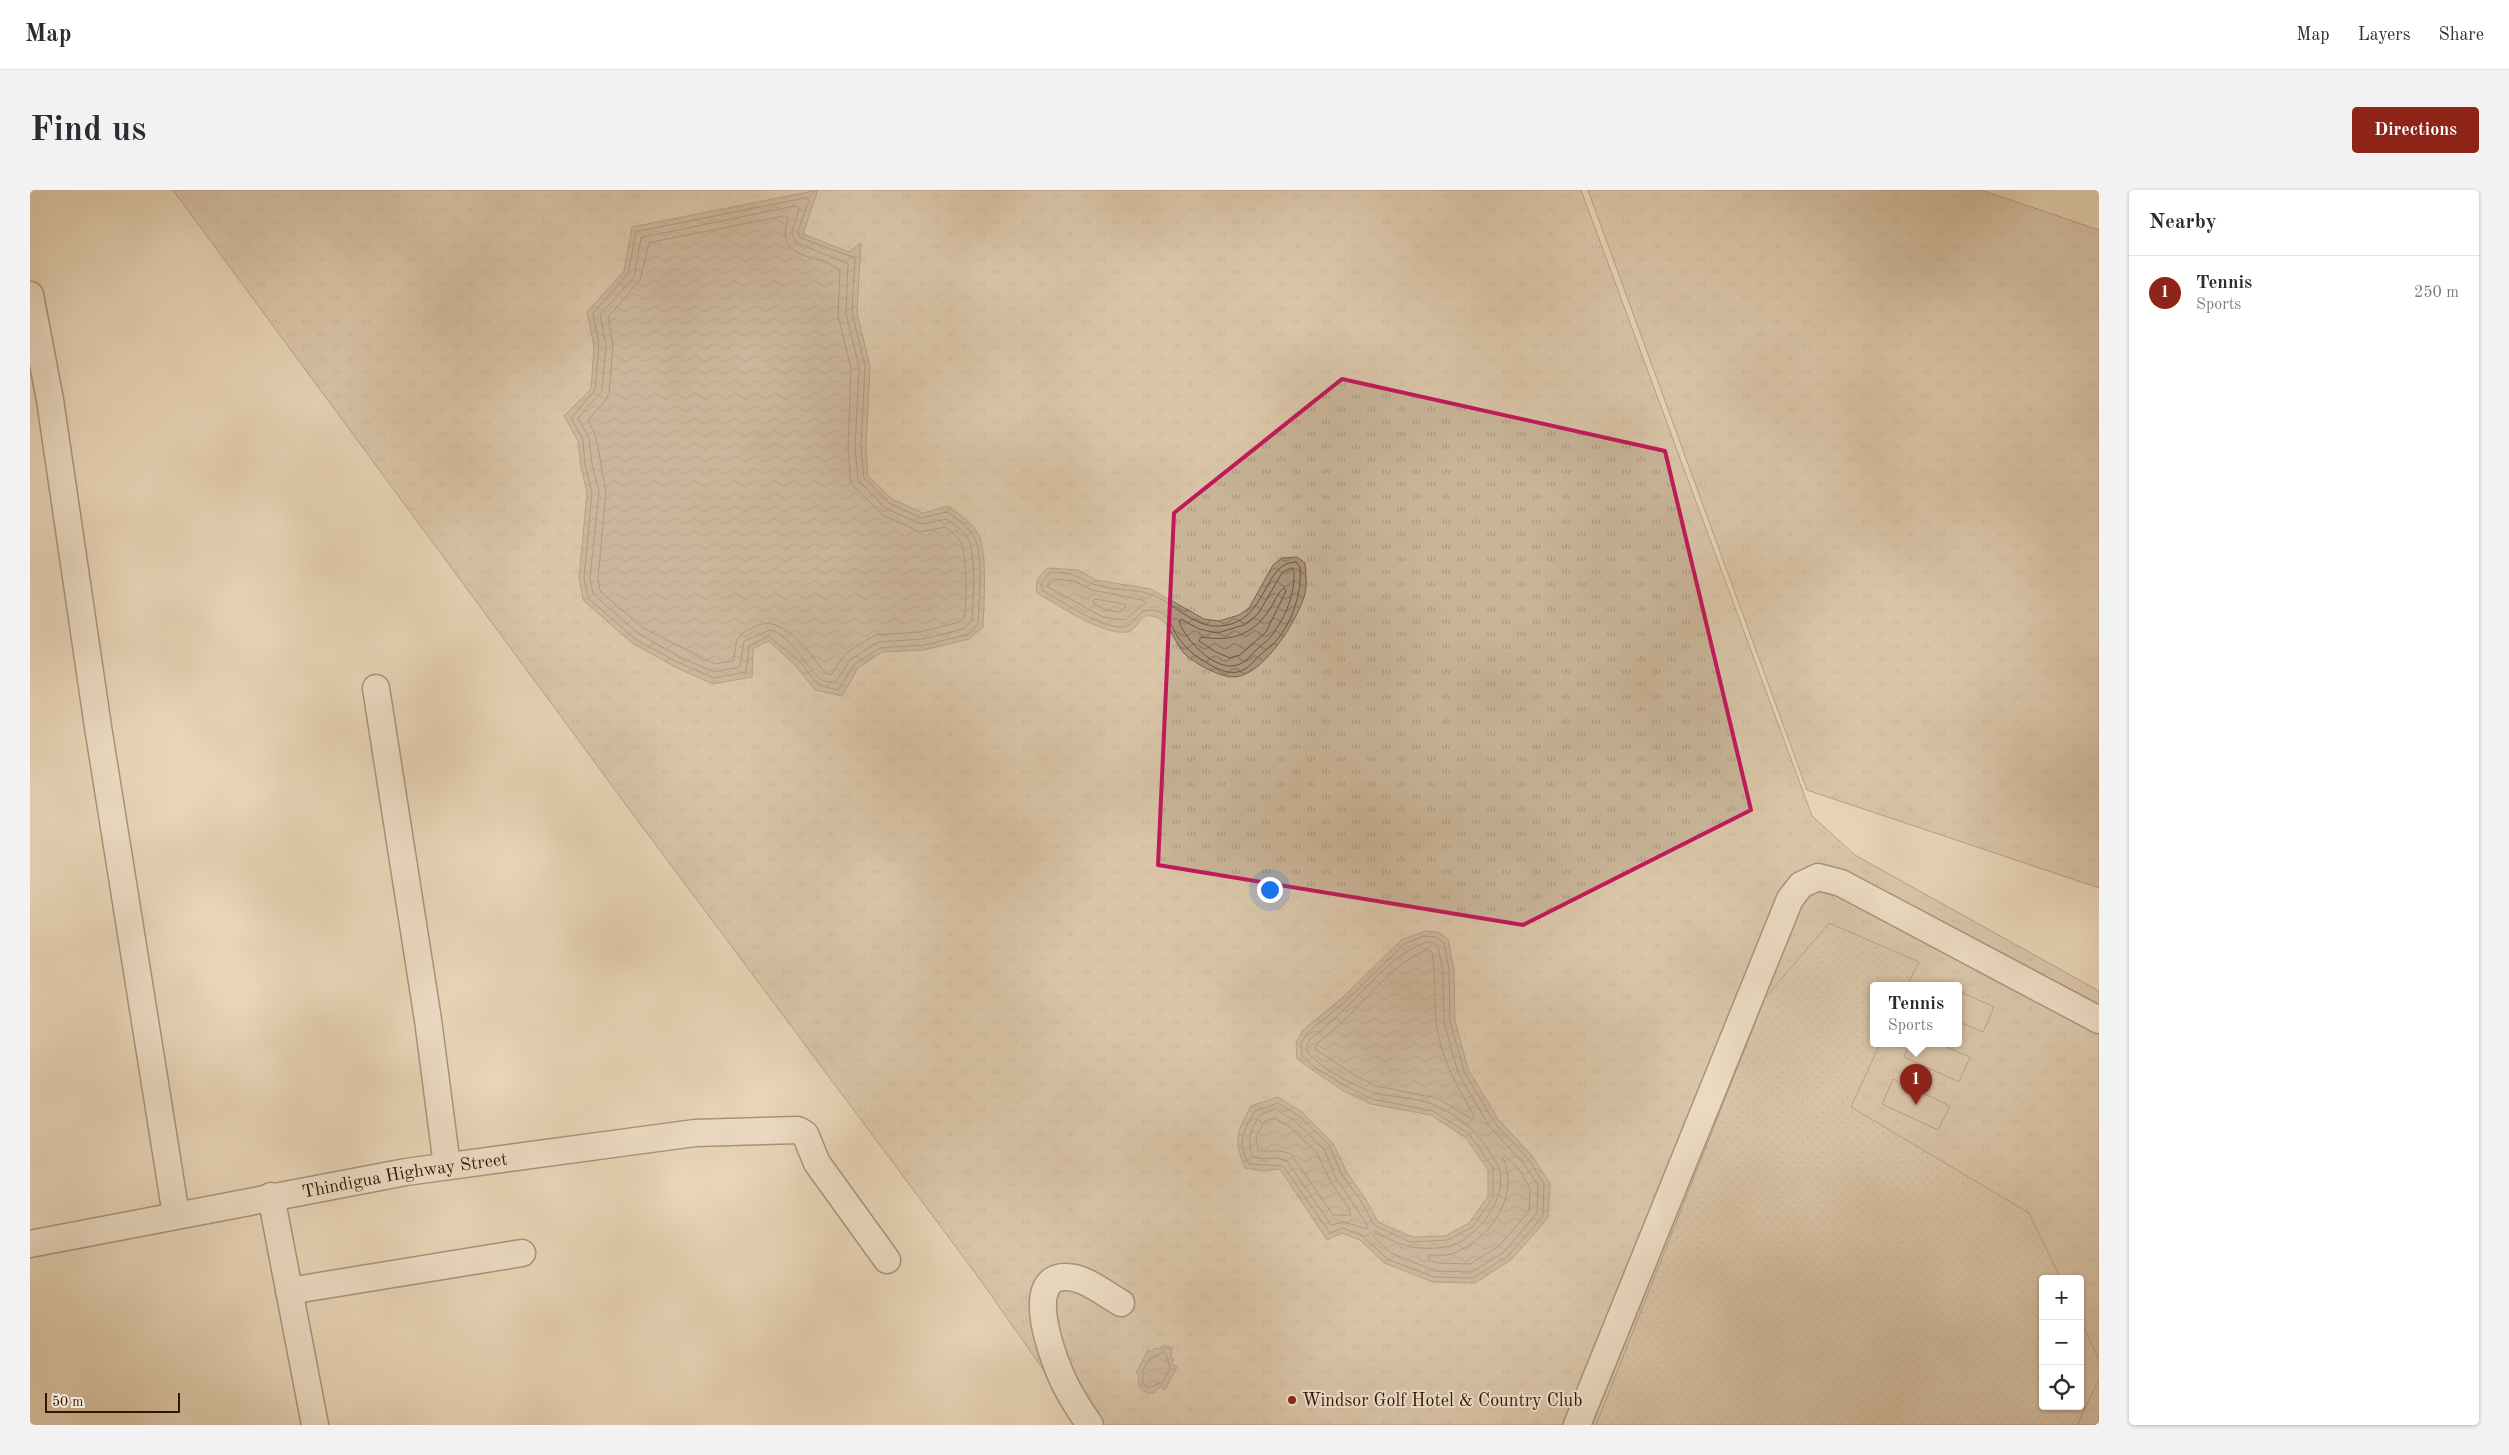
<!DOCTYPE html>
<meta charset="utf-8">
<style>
body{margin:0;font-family:"Old Standard TT",serif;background:#f2f2f3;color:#2b2b33}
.controls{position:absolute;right:15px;bottom:15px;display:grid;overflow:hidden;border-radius:5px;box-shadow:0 1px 4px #0004}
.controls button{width:45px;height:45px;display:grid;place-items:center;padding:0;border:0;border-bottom:1px solid #e1e1e2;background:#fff;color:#2b2b33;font:25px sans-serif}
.scale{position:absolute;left:15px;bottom:12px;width:135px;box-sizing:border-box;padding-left:5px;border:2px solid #321503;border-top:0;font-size:14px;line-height:18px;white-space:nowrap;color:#321503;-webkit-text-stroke:4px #f0e3d0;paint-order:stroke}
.you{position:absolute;left:1239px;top:699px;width:18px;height:18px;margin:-12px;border:4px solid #fff;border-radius:50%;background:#1a73e8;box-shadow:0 0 0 8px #1a73e833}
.badge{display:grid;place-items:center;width:32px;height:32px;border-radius:50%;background:#8f2418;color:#fff;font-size:16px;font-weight:700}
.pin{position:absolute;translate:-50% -41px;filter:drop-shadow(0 1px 2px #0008)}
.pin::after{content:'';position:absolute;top:26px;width:18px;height:15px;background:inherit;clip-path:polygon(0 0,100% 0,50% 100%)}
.popup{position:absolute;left:1840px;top:792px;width:92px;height:65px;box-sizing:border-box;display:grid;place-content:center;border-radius:5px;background:#fff;filter:drop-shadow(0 1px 4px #0005);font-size:16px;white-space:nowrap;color:#7c7c81}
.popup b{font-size:19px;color:#2b2b33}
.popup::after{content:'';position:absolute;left:50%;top:100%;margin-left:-10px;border:10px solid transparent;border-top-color:#fff}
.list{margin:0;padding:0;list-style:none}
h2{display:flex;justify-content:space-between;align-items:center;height:65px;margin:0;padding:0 20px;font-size:21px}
h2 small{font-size:16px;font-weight:400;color:#7c7c81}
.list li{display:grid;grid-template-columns:32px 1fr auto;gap:15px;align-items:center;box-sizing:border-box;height:75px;padding:0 20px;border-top:1px solid #e1e1e2}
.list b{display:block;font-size:19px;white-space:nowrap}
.list p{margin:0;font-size:16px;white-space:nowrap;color:#7c7c81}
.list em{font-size:16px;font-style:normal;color:#7c7c81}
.icon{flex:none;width:28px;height:28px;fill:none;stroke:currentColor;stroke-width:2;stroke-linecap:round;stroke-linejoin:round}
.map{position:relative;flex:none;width:2069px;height:1235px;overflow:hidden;border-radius:5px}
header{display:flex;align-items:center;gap:30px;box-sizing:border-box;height:70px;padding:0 25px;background:#fff;border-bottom:1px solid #e1e1e2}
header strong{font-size:24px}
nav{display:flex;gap:28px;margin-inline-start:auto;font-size:18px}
.intro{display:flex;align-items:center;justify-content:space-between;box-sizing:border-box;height:120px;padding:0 30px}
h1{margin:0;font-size:35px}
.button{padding:12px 22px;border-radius:5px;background:#8f2418;color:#fff;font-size:18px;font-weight:700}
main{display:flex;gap:30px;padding:0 30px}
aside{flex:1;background:#fff;border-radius:5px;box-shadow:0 1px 4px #0004}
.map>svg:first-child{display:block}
</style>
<header>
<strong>Map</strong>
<nav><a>Map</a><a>Layers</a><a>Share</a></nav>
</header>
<div class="intro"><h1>Find us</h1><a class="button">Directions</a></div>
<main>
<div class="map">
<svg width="2069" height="1235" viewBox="0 0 2069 1235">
<defs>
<pattern id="grass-tufts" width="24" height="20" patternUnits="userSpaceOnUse" patternTransform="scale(1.25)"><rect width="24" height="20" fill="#c9b498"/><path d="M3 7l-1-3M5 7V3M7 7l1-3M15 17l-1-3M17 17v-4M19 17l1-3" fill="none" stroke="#ad9a81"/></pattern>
<pattern id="park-dots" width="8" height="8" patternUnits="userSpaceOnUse" patternTransform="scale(1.25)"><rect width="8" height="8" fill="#c9b498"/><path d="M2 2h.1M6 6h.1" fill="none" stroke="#ad9a81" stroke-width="1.8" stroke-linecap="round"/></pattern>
<pattern id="water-waves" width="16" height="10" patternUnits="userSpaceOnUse" patternTransform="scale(1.25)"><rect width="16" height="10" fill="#aa937a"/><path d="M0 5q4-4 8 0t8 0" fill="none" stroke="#8b7762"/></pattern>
</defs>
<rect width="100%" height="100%" fill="#e8d4b7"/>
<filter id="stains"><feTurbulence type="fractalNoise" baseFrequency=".004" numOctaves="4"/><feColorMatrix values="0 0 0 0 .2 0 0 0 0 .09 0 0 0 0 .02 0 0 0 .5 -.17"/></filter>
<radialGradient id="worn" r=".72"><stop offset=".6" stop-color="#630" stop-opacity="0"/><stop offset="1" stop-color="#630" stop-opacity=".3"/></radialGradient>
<path fill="url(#grass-tufts)" stroke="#7e644e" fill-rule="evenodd" d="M 143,0 L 1551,0 L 1782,626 L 1825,665 L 2069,801 L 2069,1235 L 1052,1235 L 949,1088 L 608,631 ZM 1844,796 L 1928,796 L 1928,854 L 1844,854 ZM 2013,1089 L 2050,1089 L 2050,1216 L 2013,1216 Z
M 1558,0 L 1951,0 L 2069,40 L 2069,698 L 1777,600 Z"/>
<path fill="url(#park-dots)" stroke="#7e644e" d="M 1799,733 L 1889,772 L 1877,796 L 1844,796 L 1844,854 L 1850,854 L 1821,917 L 1999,1023 L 2031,1089 L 2013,1089 L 2013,1216 L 2050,1216 L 2050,1130 L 2069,1169 L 2069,1189 L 2047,1235 L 1566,1235 L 1735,808 Z"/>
<path fill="#c9b498" stroke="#7e644e" d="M 1929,801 L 1964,817 L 1953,842 L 1929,832 Z
M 1880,854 L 1909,854 L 1940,867 L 1929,892 L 1874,867 Z
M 1863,889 L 1920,916 L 1908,940 L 1852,914 Z"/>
<path fill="url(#water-waves)" stroke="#7a614a" d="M 788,0 L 773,44 L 819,62 L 831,53 L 827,123 L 840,176 L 836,258 L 838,286 L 862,309 L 893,323 L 918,316 C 930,325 945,334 950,348 C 957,367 954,415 953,437 L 939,449 L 894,460 L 852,462 L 828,478 L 812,506 L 785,500 L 766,476 L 739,451 L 723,458 L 722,487 L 683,494 L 645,477 L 602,453 L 553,410 L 549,388 L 557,303 L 551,276 L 548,251 L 534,226 L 561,199 L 564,156 L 557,122 L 594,81 L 602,37 Z
M 1267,367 L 1275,373 C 1276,383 1277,395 1275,404 C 1268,430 1228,496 1196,486 C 1183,483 1169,475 1158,467 C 1141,453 1141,423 1115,426 C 1111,429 1106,437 1102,440 C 1082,452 1025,413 1007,403 C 1005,390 1008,386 1018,378 L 1048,380 L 1066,390 L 1121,399 L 1174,429 L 1189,431 L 1209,425 L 1219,418 L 1243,375 L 1252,368 Z
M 1395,741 L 1408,742 L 1418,749 L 1424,780 L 1425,831 L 1438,879 L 1468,929 L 1503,967 L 1520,994 L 1518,1028 L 1481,1070 L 1445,1093 L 1403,1092 L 1354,1073 L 1330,1050 L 1312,1043 L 1297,1050 L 1250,979 L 1233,981 L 1215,978 C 1203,948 1207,943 1221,916 L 1248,907 L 1272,922 L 1303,953 L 1317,983 L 1335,1008 L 1348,1032 L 1383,1047 L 1415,1046 L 1439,1033 L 1458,1006 L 1458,980 L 1436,948 L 1401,925 L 1341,914 L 1312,900 L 1267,869 L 1266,852 L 1273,840 L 1312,808 L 1371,750 Z
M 1134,1155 L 1142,1158 L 1141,1167 L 1144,1169 L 1142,1174 L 1147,1177 L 1135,1200 L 1130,1197 L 1124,1203 L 1117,1203 L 1110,1198 L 1108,1190 L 1109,1185 L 1106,1183 L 1118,1160 L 1122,1162 L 1125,1158 L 1128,1159 Z"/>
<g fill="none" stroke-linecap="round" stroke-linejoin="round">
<path stroke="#6e543e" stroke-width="1" d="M 776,8 L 779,10 L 768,41 L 769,47 L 825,68 L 822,123 L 835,176 L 831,258 L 834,288 L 859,313 L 891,328 L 917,322 C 928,329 939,337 945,349 C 953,365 949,414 948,434 L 936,445 L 894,455 L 850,458 L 825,474 L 808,500 L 788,495 L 770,472 L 739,446 L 719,456 L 716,482 L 684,488 L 647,472 L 605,449 L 558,408 L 554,388 L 562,302 L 555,275 L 553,250 L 541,228 L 565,200 L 569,155 L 563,123 L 598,84 L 606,42 Z
M 766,16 L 769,19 L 762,42 L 765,52 L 818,74 L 816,124 L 829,177 L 825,258 L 828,290 L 855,318 L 888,333 L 895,334 L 916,329 C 925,335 937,342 940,353 C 946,377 943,406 942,431 L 933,439 L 893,449 L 848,452 L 820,470 L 805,493 C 801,492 794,492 790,489 C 775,475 761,446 740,440 L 714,451 L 710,477 L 684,482 L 650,467 L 609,444 L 563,404 L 560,388 L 569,302 L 562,274 L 559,248 L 548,228 L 572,201 L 576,155 L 570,125 L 604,87 L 611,48 Z
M 755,26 L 758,28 C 744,72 787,62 810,80 L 808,125 L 821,178 L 818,259 L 821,294 L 854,326 L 890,342 L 915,337 C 921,342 928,346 931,353 C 937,366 937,414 934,428 L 929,432 L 891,442 L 845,445 L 816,463 L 801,485 C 791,482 787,471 780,463 C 767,449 747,426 726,436 C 701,448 709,448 703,471 L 685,474 L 613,438 L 570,401 L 568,388 L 576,302 L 566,247 L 558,230 L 576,210 L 579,203 L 583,155 L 578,127 L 610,90 L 619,53 Z
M 1266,372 L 1270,377 C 1272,402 1263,431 1246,451 C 1241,457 1234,461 1229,466 C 1223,472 1217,480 1208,482 C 1198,484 1187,479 1179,474 C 1167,468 1158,460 1150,450 C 1138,434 1140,416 1113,421 C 1108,425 1103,432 1099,435 C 1082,446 1028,409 1012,400 L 1011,394 L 1020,383 C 1043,381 1045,387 1063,394 C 1081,401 1102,398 1120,404 C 1143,412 1164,438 1189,436 C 1239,434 1232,371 1266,372 Z
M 1262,378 L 1264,381 C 1265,404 1256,426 1242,445 C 1238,451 1230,456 1225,461 C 1220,466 1215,473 1207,475 C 1185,482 1156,450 1149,432 L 1151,429 L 1169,439 L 1187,443 L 1214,435 L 1228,424 L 1252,383 Z
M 1023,389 L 1044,391 L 1062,400 L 1113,410 L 1115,413 L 1095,430 L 1073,427 L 1018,397 L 1018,393 Z
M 1254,398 L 1256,401 L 1236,442 L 1210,465 L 1200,468 L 1186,462 L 1169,451 L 1171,447 C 1202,452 1224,445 1241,417 C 1245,411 1248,402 1254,398 Z
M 1065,409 L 1094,414 L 1096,417 L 1090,422 L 1076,420 L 1063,413 Z
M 1395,746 L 1406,747 L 1414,753 L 1419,780 L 1420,831 L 1434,881 L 1464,932 L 1499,970 L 1514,994 L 1513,1026 L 1478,1066 L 1443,1088 L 1404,1087 L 1357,1069 L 1333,1046 L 1313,1038 L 1300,1043 L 1253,976 L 1219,974 C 1206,953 1214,940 1225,921 L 1248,913 L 1269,926 L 1299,955 L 1312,985 L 1331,1011 L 1344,1035 L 1380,1052 L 1418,1050 L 1442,1037 L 1463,1008 L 1463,978 L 1439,944 L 1403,921 L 1342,909 L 1314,895 L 1284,877 L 1272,866 L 1271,853 L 1277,843 L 1316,811 L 1374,754 Z
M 1396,752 L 1404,753 L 1408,757 L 1413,781 L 1414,832 L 1428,883 L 1459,936 L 1494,974 L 1508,996 L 1507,1023 L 1474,1062 L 1442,1082 L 1405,1081 L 1361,1063 L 1343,1046 L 1346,1043 C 1374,1056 1384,1061 1415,1057 C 1445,1054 1483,1003 1467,974 C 1454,949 1432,926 1405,915 C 1387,907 1365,908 1346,903 C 1328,899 1290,877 1278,863 L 1277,854 L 1281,848 C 1322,820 1350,770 1396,752 Z
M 1397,760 L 1402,762 C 1406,785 1404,808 1406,832 C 1410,866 1427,897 1444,925 L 1442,929 L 1407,908 L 1346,896 L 1321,883 L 1285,859 L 1287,853 C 1324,828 1357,775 1397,760 Z
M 1246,919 L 1265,931 L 1294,959 L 1306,988 L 1338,1036 L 1337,1039 L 1314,1032 L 1301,1035 L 1257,971 C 1247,965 1234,971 1223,967 C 1216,951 1221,940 1229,926 Z
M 1245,928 L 1260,937 L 1287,963 L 1300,991 L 1319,1018 L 1321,1025 L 1303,1025 L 1261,964 L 1251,961 L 1228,961 L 1226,947 L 1234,932 Z
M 1475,966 L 1488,978 L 1500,998 L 1499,1021 L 1469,1056 L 1440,1074 L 1407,1073 L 1398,1070 L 1399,1065 C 1407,1065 1415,1066 1422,1064 C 1458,1050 1491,1008 1473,968 Z
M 1133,1162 L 1136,1164 L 1140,1179 L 1133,1192 L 1118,1198 L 1113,1193 C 1112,1173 1117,1171 1133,1162 Z"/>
<g stroke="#604530" stroke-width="29">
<g id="minor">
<path d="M 0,105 L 20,210 L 68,537 L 146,1025"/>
<path d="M 346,498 L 398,830 L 417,976"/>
<path d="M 241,1006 L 285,1235"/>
<path id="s1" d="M 0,1054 L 376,982 L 665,943 L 768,940 L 775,944 L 787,973 L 857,1070"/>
<path d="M 259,1101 L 492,1063"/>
<path d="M 1060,1235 C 1051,1222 1043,1210 1036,1196 C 1025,1175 990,1086 1036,1087 C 1055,1087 1075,1104 1091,1113"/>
<path d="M 1547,1235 L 1760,709 L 1771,695 L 1788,687 L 1811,693 L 2069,830"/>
</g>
</g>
<use href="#minor" stroke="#f0e3d0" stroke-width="26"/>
</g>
<path d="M0 0H2069V1235H0ZM 1312,189 L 1635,261 L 1721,620 L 1493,735 L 1128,675 L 1144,323 Z" fill="#e8d4b7" fill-opacity=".55" fill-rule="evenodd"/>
<path fill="none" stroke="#c2185b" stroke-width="4" stroke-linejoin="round" d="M 1312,189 L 1635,261 L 1721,620 L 1493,735 L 1128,675 L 1144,323 Z"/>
<circle fill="#8f2418" stroke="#f0e3d0" stroke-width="2" cx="1262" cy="1210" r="5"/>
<g text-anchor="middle" stroke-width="4" stroke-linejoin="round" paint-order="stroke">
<g font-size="18" fill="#321503" stroke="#f0e3d0">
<text dy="6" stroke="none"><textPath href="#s1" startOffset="381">Thindigua Highway Street</textPath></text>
</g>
<g font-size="18" fill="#321503" stroke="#f0e3d0" text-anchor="start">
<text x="1272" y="1216">Windsor Golf Hotel &amp; Country Club</text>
</g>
</g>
<rect width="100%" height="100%" filter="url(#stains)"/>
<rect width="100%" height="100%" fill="url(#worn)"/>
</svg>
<div class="controls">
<button>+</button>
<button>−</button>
<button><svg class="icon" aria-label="locate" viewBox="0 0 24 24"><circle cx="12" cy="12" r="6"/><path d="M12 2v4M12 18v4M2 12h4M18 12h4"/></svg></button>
</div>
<div class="scale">50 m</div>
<div class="you"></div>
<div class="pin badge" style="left:1886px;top:915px">1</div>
<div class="popup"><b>Tennis</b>Sports</div>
</div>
<aside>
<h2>Nearby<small></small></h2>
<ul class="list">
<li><span class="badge">1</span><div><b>Tennis</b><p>Sports</p></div><em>250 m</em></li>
</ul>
</aside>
</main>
